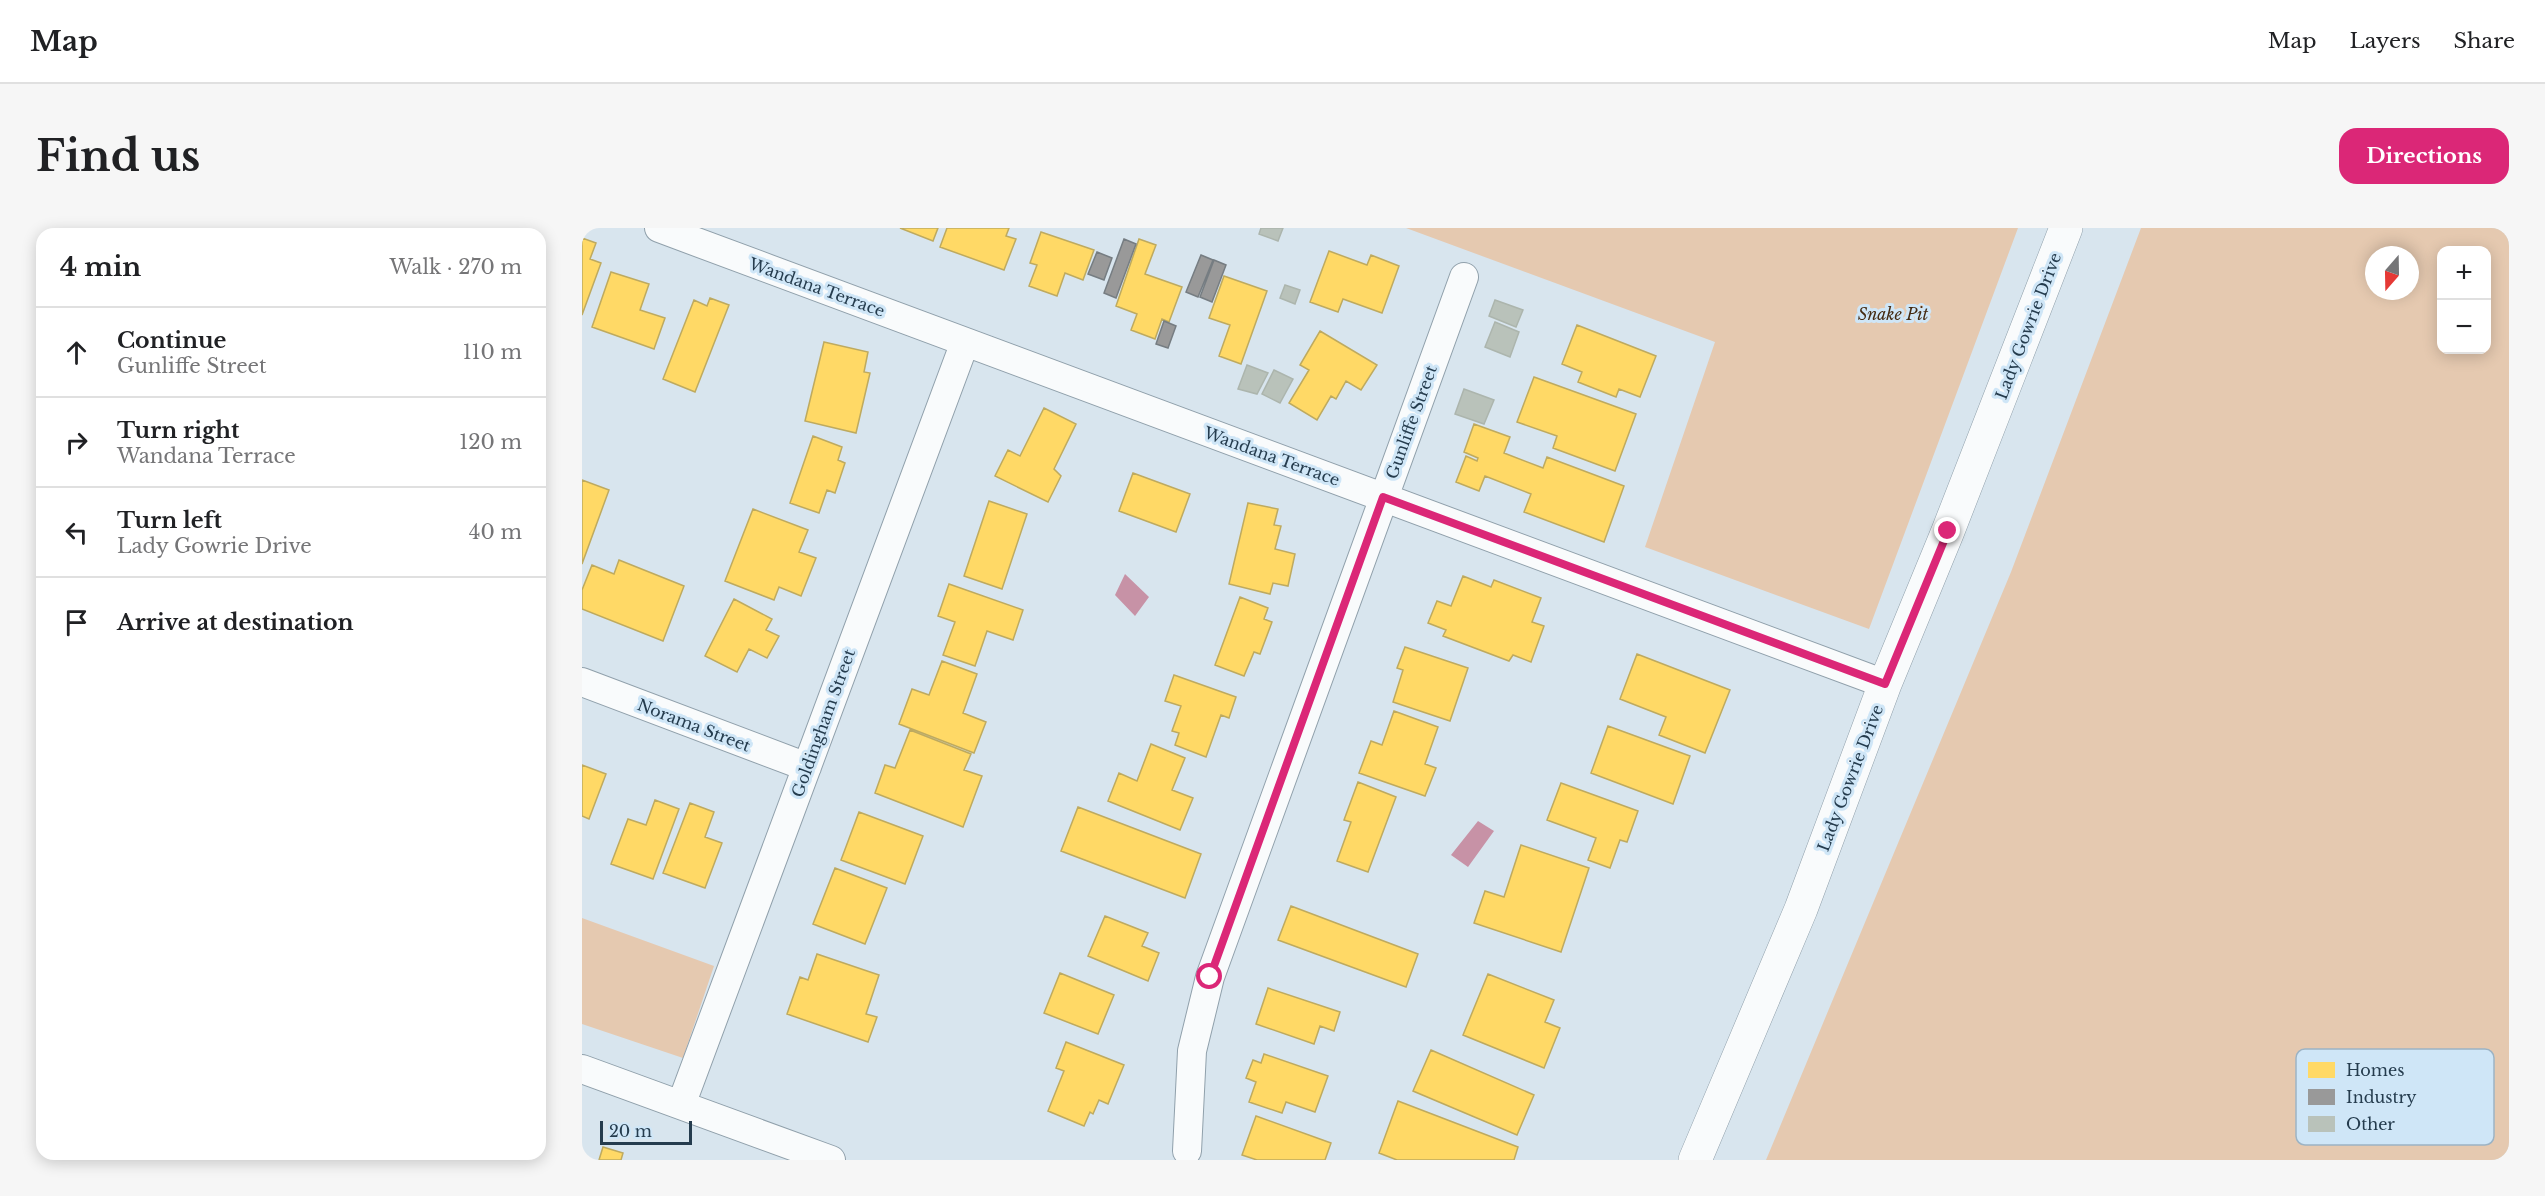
<!DOCTYPE html>
<meta charset="utf-8">
<style>
body{margin:0;font-family:"Libre Baskerville",serif;background:#f6f6f6;color:#202124}
.controls{position:absolute;right:18px;top:18px;display:grid;overflow:hidden;border-radius:12px;box-shadow:0 3px 15px #0003}
.controls button{width:54px;height:54px;display:grid;place-items:center;padding:0;border:0;border-bottom:2px solid #e0e0e0;background:#fff;color:#202124;font:30px sans-serif}
.compass{position:absolute;left:1783px;top:18px;width:54px;height:54px;border-radius:50%;background:#fff;box-shadow:0 3px 15px #0003;rotate:200deg}
.scale{position:absolute;left:18px;bottom:15px;width:92px;box-sizing:border-box;padding-left:6px;border:3px solid #253c4e;border-top:0;font-size:16px;line-height:21px;white-space:nowrap;color:#253c4e;-webkit-text-stroke:4px #cfe6f7;paint-order:stroke}
.stop{position:absolute;width:18px;height:18px;margin:-14px;border:4px solid #db2777;border-radius:50%;background:#fff}
.stop.end{background:#db2777;border-color:#fff;box-shadow:0 2px 6px #0008}
.list{margin:0;padding:0;list-style:none}
h2{display:flex;justify-content:space-between;align-items:center;height:78px;margin:0;padding:0 24px;font-size:26px}
h2 small{font-size:20px;font-weight:400;color:#757577}
.list li{display:grid;grid-template-columns:39px 1fr auto;gap:18px;align-items:center;box-sizing:border-box;height:90px;padding:0 24px;border-top:2px solid #e0e0e0}
.list b{display:block;font-size:22px;white-space:nowrap}
.list p{margin:0;font-size:20px;white-space:nowrap;color:#757577}
.list em{font-size:20px;font-style:normal;color:#757577}
.icon{flex:none;width:33px;height:33px;fill:none;stroke:currentColor;stroke-width:2;stroke-linecap:round;stroke-linejoin:round}
.map{position:relative;flex:none;width:1927px;height:932px;overflow:hidden;border-radius:18px}
header{display:flex;align-items:center;gap:36px;box-sizing:border-box;height:84px;padding:0 30px;background:#fff;border-bottom:2px solid #e0e0e0}
header strong{font-size:28px}
nav{display:flex;gap:33px;margin-inline-start:auto;font-size:21px}
.intro{display:flex;align-items:center;justify-content:space-between;box-sizing:border-box;height:144px;padding:0 36px}
h1{margin:0;font-size:42px}
.button{padding:15px 27px;border-radius:18px;background:#db2777;color:#fff;font-size:21px;font-weight:700}
main{display:flex;gap:36px;padding:0 36px}
aside{flex:1;background:#fff;border-radius:18px;box-shadow:0 3px 15px #0003}
.map>svg:first-child{display:block}
</style>
<header>
<strong>Map</strong>
<nav><a>Map</a><a>Layers</a><a>Share</a></nav>
</header>
<div class="intro"><h1>Find us</h1><a class="button">Directions</a></div>
<main>
<aside>
<h2>4 min<small>Walk · 270 m</small></h2>
<ul class="list">
<li><svg class="icon" aria-label="ahead" viewBox="0 0 24 24"><path d="M12 20V5M6 11l6-6 6 6"/></svg><div><b>Continue</b><p>Gunliffe Street</p></div><em>110 m</em></li>
<li><svg class="icon" aria-label="right" viewBox="0 0 24 24"><path d="M7 20v-9h11M14 6l5 5-5 5"/></svg><div><b>Turn right</b><p>Wandana Terrace</p></div><em>120 m</em></li>
<li><svg class="icon" aria-label="left" viewBox="0 0 24 24"><path d="M17 20v-9H6M10 6l-5 5 5 5"/></svg><div><b>Turn left</b><p>Lady Gowrie Drive</p></div><em>40 m</em></li>
<li><svg class="icon" aria-label="arrive" viewBox="0 0 24 24"><path d="M6 21V4h12l-3 4 3 4H6"/></svg><div><b>Arrive at destination</b></div></li>
</ul>
</aside>
<div class="map">
<svg width="1927" height="932" viewBox="0 0 1927 932">
<rect width="100%" height="100%" fill="#d8e5ee"/>
<path fill="#e5c9b0" fill-rule="evenodd" d="M 824,0 L 1436,0 L 1287,401 L 1063,319 L 1133,114 Z
M 1559,0 L 1927,0 L 1927,932 L 1184,932 L 1429,344 ZM 1904,22 L 1904,122 L 1860,122 L 1860,22 ZM 1792,27 L 1828,27 L 1828,63 L 1792,63 Z
M 0,690 L 132,738 L 101,830 L 0,796 Z"/>
<path fill="#c792a6" d="M 543,346 L 567,369 L 553,388 L 533,367 Z
M 896,593 L 912,603 L 886,639 L 869,627 Z"/>
<path fill="#ffd966" stroke="#beaa5f" stroke-width="1.5" d="M 318,0 L 356,0 L 351,13 Z
M 365,0 L 427,0 L 424,8 L 434,11 L 422,42 L 358,19 Z
M 459,4 L 512,22 L 501,52 L 483,45 L 475,68 L 447,58 L 455,37 L 448,35 Z
M 0,10 L 14,15 L 8,31 L 19,35 L 0,87 Z
M 557,11 L 574,17 L 563,46 L 600,59 L 587,94 L 580,91 L 573,111 L 549,102 L 555,86 L 534,78 Z
M 747,23 L 785,37 L 789,27 L 817,38 L 800,85 L 761,71 L 756,84 L 728,74 Z
M 29,44 L 67,56 L 58,82 L 83,90 L 72,121 L 10,99 Z
M 642,48 L 685,63 L 659,136 L 637,128 L 648,97 L 627,90 Z
M 128,70 L 147,77 L 113,164 L 81,151 L 112,72 L 125,78 Z
M 995,97 L 1074,128 L 1058,169 L 1037,161 L 1034,169 L 996,154 L 1000,144 L 980,136 Z
M 738,103 L 795,137 L 779,162 L 764,153 L 754,171 L 749,168 L 735,192 L 707,175 L 727,142 L 718,137 Z
M 242,114 L 286,124 L 282,144 L 288,145 L 274,205 L 223,193 Z
M 952,149 L 1054,186 L 1033,243 L 971,220 L 975,208 L 935,194 Z
M 462,180 L 494,196 L 472,241 L 479,248 L 466,274 L 413,248 L 426,222 L 438,228 Z
M 892,196 L 928,209 L 922,225 L 961,240 L 965,229 L 1042,258 L 1022,314 L 942,284 L 949,266 L 903,248 L 897,263 L 874,254 L 884,228 L 895,233 L 896,230 L 882,224 Z
M 231,208 L 260,219 L 256,232 L 263,235 L 253,265 L 245,262 L 237,285 L 208,275 Z
M 551,245 L 608,266 L 594,304 L 537,283 Z
M 0,252 L 27,262 L 0,336 Z
M 407,273 L 445,286 L 420,361 L 382,348 Z
M 666,275 L 696,281 L 692,297 L 699,298 L 693,321 L 713,326 L 706,358 L 691,355 L 688,366 L 647,356 Z
M 171,281 L 226,302 L 217,324 L 234,330 L 219,368 L 197,359 L 192,372 L 143,353 Z
M 37,332 L 102,358 L 81,413 L 0,381 L 0,362 L 10,337 L 32,346 Z
M 881,348 L 909,359 L 912,352 L 959,370 L 950,394 L 962,398 L 949,434 L 931,427 L 927,433 L 861,408 L 864,402 L 846,395 L 855,373 L 869,378 Z
M 367,356 L 441,382 L 431,412 L 405,403 L 393,438 L 361,427 L 373,394 L 356,388 Z
M 658,369 L 686,380 L 682,391 L 690,394 L 678,426 L 672,424 L 662,448 L 633,437 Z
M 152,371 L 190,391 L 184,402 L 197,408 L 185,430 L 167,421 L 155,444 L 123,428 Z
M 823,419 L 886,440 L 868,493 L 811,474 L 821,442 L 815,440 Z
M 1055,426 L 1148,462 L 1123,525 L 1077,507 L 1084,489 L 1038,471 Z
M 360,433 L 395,446 L 381,485 L 404,494 L 392,525 L 317,496 L 330,461 L 347,467 Z
M 592,447 L 654,469 L 647,490 L 639,487 L 624,529 L 593,517 L 597,505 L 590,503 L 599,478 L 583,473 Z
M 812,483 L 856,499 L 843,536 L 854,540 L 843,568 L 777,545 L 789,513 L 800,517 Z
M 1026,498 L 1108,528 L 1091,576 L 1009,545 Z
M 328,502 L 389,526 L 382,542 L 400,548 L 381,599 L 293,565 L 303,537 L 313,540 Z
M 569,516 L 603,530 L 590,562 L 611,570 L 598,602 L 526,573 L 537,545 L 555,553 Z
M 0,537 L 24,546 L 7,591 L 0,588 Z
M 776,554 L 814,569 L 786,644 L 755,633 L 769,594 L 762,592 Z
M 979,555 L 1056,583 L 1045,614 L 1038,612 L 1028,640 L 1006,632 L 1014,610 L 965,592 Z
M 73,572 L 97,581 L 71,651 L 29,636 L 46,591 L 64,597 Z
M 108,575 L 132,584 L 123,609 L 140,615 L 123,660 L 81,645 Z
M 496,579 L 619,626 L 603,670 L 479,623 Z
M 277,584 L 341,608 L 323,656 L 259,632 Z
M 939,617 L 1007,640 L 979,724 L 892,695 L 903,663 L 922,669 Z
M 253,640 L 305,660 L 283,716 L 231,696 Z
M 709,678 L 836,726 L 824,759 L 696,712 Z
M 523,688 L 566,705 L 560,718 L 577,725 L 566,753 L 506,728 Z
M 235,726 L 297,747 L 284,786 L 295,789 L 286,814 L 205,786 L 218,749 L 226,752 Z
M 478,745 L 532,767 L 516,806 L 462,785 Z
M 906,746 L 972,772 L 963,794 L 978,800 L 962,840 L 881,807 Z
M 686,760 L 758,784 L 752,803 L 738,798 L 732,816 L 674,796 Z
M 484,814 L 542,837 L 526,876 L 517,872 L 511,886 L 508,884 L 502,898 L 466,883 L 482,843 L 474,840 Z
M 849,822 L 952,867 L 935,907 L 831,863 Z
M 682,826 L 746,848 L 733,884 L 704,874 L 700,885 L 667,874 L 674,854 L 664,850 L 671,832 L 679,835 Z
M 816,873 L 936,919 L 932,932 L 815,932 L 797,925 Z
M 674,888 L 749,915 L 743,932 L 675,932 L 660,927 Z
M 21,919 L 41,925 L 39,932 L 17,932 Z"/>
<path fill="#999" stroke="#767d82" stroke-width="1.5" d="M 542,11 L 554,16 L 534,70 L 522,65 Z
M 515,24 L 530,30 L 522,52 L 506,46 Z
M 619,27 L 631,32 L 616,69 L 604,64 Z
M 632,32 L 644,37 L 630,74 L 618,69 Z
M 582,93 L 594,98 L 586,120 L 574,116 Z"/>
<path fill="#b9c2ba" stroke="#acb5ad" stroke-width="1.5" d="M 679,0 L 701,0 L 696,13 L 677,6 Z
M 703,57 L 718,62 L 713,76 L 698,70 Z
M 913,72 L 941,82 L 934,99 L 907,88 Z
M 913,94 L 937,104 L 928,129 L 903,119 Z
M 665,137 L 686,145 L 675,166 L 656,161 Z
M 692,142 L 711,151 L 698,175 L 680,166 Z
M 882,161 L 912,172 L 902,196 L 873,186 Z"/>
<g fill="none" stroke-linecap="round" stroke-linejoin="round">
<g stroke="#90a0ab" stroke-width="30">
<path id="minor" d="M 77,0 L 1303,456
M 0,454 L 225,539
M 0,841 L 249,932
M 99,877 L 383,114
M 605,923 L 610,823 L 628,749 L 882,49"/>
</g>
<g stroke="#90a0ab" stroke-width="34">
<path id="secondary" d="M 1113,932 L 1219,681 L 1303,456 L 1366,303 L 1484,0"/>
</g>
<use href="#minor" stroke="#f9fbfc" stroke-width="28"/>
<use href="#secondary" stroke="#f9fbfc" stroke-width="33"/>
</g>
<g fill="none" stroke-linecap="round" stroke-linejoin="round">
<path stroke="#db2777" stroke-width="8" d="M 628,749 L 801,269 L 1303,456 L 1366,303"/>
</g>
<g text-anchor="middle" stroke-width="6" stroke-linejoin="round" paint-order="stroke">
<g font-size="16" fill="#253c4e" stroke="#cfe6f7">
<text transform="translate(235 59) rotate(20)" y="6">Wandana Terrace</text>
<text transform="translate(1446 98) rotate(-69)" y="6">Lady Gowrie Drive</text>
<text transform="translate(829 194) rotate(-70)" y="6">Gunliffe Street</text>
<text transform="translate(690 228) rotate(20)" y="6">Wandana Terrace</text>
<text transform="translate(241 495) rotate(-70)" y="6">Goldingham Street</text>
<text transform="translate(112 497) rotate(21)" y="6">Norama Street</text>
<text transform="translate(1268 550) rotate(-69)" y="6">Lady Gowrie Drive</text>
</g>
<g font-size="16" font-style="italic" fill="#442a11" stroke="#cfe6f7">
<text x="1311" y="92">Snake Pit</text>
</g>
</g>
<rect x="1714" y="821" width="198" height="96" rx="9" fill="#cfe6f7" stroke="#9cb3c4" stroke-width="1.5"/>
<rect x="1726" y="834" width="27" height="16" fill="#ffd966"/>
<rect x="1726" y="861" width="27" height="16" fill="#999"/>
<rect x="1726" y="888" width="27" height="16" fill="#b9c2ba"/>
<g font-size="16" fill="#253c4e">
<text x="1764" y="848">Homes</text>
<text x="1764" y="875">Industry</text>
<text x="1764" y="902">Other</text>
</g>
</svg>
<div class="controls">
<button>+</button>
<button>−</button>
</div>
<svg class="compass" viewBox="-18 -18 36 36"><path d="M0-13l5 13h-10z" fill="#e53935"/><path d="M0 13l5-13h-10z" fill="#757577"/></svg>
<div class="scale">20 m</div>
<div class="stop" style="left:628px;top:749px"></div>
<div class="stop end" style="left:1366px;top:303px"></div>
</div>
</main>
